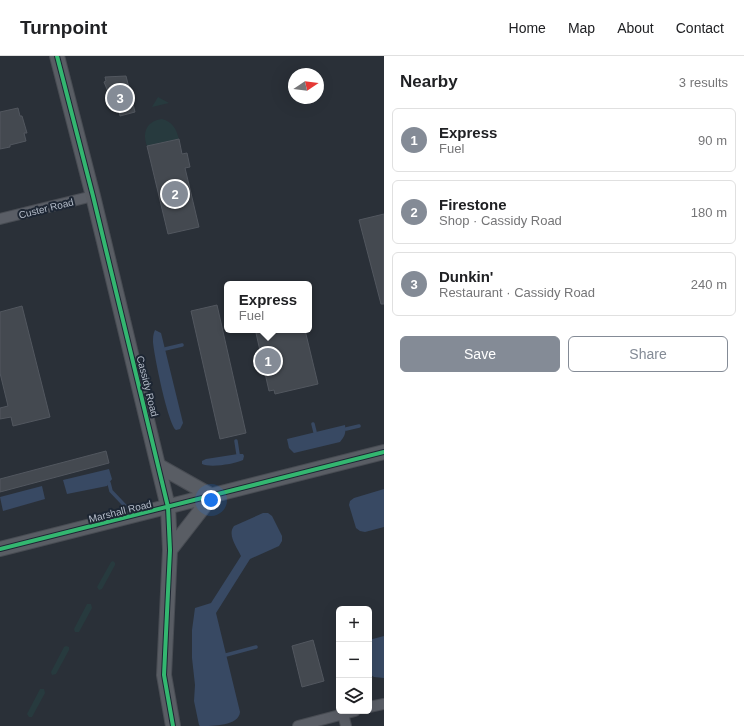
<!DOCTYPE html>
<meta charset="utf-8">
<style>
body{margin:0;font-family:Helvetica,sans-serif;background:#f6f6f6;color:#202124}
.controls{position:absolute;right:12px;bottom:12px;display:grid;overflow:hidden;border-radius:6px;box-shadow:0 4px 16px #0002}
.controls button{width:36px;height:36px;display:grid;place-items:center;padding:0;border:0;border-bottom:1px solid #e0e0e0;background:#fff;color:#202124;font:20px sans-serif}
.compass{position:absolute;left:288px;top:12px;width:36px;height:36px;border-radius:50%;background:#fff;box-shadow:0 4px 16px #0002;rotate:77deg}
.you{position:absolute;left:211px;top:444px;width:14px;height:14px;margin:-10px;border:3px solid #fff;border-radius:50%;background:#1a73e8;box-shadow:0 0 0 6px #1a73e833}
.badge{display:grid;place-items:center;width:26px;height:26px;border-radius:50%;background:#848b96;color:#fff;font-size:13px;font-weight:700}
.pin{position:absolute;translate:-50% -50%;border:2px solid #fff;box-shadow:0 1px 4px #0006}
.popup{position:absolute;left:224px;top:225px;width:88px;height:52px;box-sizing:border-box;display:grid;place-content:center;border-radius:6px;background:#fff;filter:drop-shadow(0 1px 3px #0005);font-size:13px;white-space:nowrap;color:#757577}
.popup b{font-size:15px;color:#202124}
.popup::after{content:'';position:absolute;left:50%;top:100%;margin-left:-8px;border:8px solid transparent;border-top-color:#fff}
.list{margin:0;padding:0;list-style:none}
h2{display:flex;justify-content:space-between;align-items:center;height:52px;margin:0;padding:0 16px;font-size:17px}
h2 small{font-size:13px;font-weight:400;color:#757577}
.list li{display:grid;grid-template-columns:26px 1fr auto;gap:12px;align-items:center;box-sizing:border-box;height:64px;margin:0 8px 8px;padding:0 8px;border:1px solid #e0e0e0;border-radius:6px}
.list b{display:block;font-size:15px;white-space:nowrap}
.list p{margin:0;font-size:13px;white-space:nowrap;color:#757577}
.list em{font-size:13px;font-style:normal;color:#757577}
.actions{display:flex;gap:8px;padding:12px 16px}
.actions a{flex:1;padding:9px 0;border:1px solid #848b96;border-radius:6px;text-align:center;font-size:14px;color:#848b96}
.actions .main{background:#848b96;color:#fff}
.icon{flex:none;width:22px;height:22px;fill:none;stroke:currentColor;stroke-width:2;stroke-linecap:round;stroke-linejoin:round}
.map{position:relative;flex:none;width:384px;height:670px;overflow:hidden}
header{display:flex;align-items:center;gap:24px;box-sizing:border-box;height:56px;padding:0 20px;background:#fff;border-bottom:1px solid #e0e0e0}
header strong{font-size:19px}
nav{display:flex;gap:22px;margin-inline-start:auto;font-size:14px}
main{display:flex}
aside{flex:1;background:#fff}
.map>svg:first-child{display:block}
</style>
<header>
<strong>Turnpoint</strong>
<nav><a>Home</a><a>Map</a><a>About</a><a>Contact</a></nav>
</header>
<main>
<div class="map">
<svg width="384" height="670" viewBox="0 0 384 670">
<rect width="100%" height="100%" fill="#2a3038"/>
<path fill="#273a3e" d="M 158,41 L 169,47 L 152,51 Z
M 162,63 C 173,66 176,73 179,83 L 147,90 C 142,77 146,65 162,63 Z
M 113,505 L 115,507 L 115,509 L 102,533 L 99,534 L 97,531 L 111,506 Z
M 87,548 L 91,548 L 92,552 L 79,576 L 75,576 L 74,573 Z
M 66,590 L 69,591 L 69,594 L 56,618 L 52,619 L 51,616 L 64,591 Z
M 40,633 L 44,633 L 45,637 L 32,661 L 29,661 L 27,658 Z"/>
<path fill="#384963" d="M 155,274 L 161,277 L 163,285 L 183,367 L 180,373 L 176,374 C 168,368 154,299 153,286 C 153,282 153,278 155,274 Z
M 345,369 C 346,377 345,380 340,386 L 294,397 L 289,392 L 287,383 Z
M 238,398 L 243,398 L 244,400 L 243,404 C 235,408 210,412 202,408 L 202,405 L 206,403 Z
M 109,413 L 112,423 L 107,430 L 67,438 L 63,424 Z
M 42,430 L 45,443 L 3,455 L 0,441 Z
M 384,433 L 384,471 L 365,476 L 360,475 L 356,472 L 349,449 L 350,445 L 354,442 Z
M 263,457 L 268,457 L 272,460 L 282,480 L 282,485 L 279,490 L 250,503 L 216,557 L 240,656 C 239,670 213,670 200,670 L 199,669 L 194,645 L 195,629 L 192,602 L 192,574 L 195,552 L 211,547 L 241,500 C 237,491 227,479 234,470 Z
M 384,580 L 384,622 L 374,621 L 369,618 L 369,584 Z"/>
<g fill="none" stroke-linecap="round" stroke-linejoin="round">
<path stroke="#384963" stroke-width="3.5" d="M 165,293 L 182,289
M 313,368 L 315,376
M 346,373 L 359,370
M 236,385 L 238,398
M 109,427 L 111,435 L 131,456
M 226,599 L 256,591"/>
</g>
<path fill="#444950" stroke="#52575f" d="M 126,20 L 135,56 L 120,60 L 118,50 L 110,52 L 109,38 L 104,26 L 106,25 L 105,21 Z
M 18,52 L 20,60 L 22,60 L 27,77 L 24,77 L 26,85 L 10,89 L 10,91 L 0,93 L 0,56 Z
M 179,83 L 182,98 L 187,97 L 190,111 L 185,112 L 199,171 L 168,178 L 147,90 Z
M 384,158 L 384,248 L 381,248 L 359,164 Z
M 217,249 L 246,377 L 220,383 L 191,255 Z
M 22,250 L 50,361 L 13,370 L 11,361 L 0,363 L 0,352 L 8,350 L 0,317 L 0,256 Z
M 259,274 L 305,274 L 318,328 L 275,338 L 274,334 L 269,335 L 256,277 L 259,276 Z
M 106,395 L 109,407 L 0,436 L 0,423 Z
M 313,584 L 324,625 L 302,631 L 292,590 Z"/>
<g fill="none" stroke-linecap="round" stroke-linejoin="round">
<g stroke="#484c53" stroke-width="12">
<path id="street" d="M 0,163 L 93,140
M 369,651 L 384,648
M 343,658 L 346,670
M 298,670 L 355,655"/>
</g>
<g stroke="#484c53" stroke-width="16">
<path id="secondary" d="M 57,0 L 93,140 L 168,451 L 170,494 L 164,619 L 173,670
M 159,410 L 212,440
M 0,493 L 384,396
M 170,494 L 212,440"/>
</g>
<use href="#street" stroke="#5a5e66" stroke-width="10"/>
<use href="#secondary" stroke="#595d64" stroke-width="14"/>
<g stroke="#1d2633" stroke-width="6">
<path id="cycleway" d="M 57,0 L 93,140 L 168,451 L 170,494 L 164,619 L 173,670
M 0,493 L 384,396"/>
</g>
<use href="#cycleway" stroke="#33b770" stroke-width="4"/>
</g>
<g text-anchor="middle" stroke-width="4" stroke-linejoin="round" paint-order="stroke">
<g font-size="10" fill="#b4bcc9" stroke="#1d2633">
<text transform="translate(46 152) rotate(-14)" y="4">Custer Road</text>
<text transform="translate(148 330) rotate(76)" y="4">Cassidy Road</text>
<text transform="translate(120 455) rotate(-14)" y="4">Marshall Road</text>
</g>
</g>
</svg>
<div class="controls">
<button>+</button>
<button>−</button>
<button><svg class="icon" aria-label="layers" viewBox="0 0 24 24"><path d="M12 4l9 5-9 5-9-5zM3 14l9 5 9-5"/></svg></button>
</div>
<svg class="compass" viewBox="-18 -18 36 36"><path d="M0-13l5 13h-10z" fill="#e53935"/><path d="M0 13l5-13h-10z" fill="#757577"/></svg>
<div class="you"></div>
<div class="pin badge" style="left:268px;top:305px">1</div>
<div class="popup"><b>Express</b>Fuel</div>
<div class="pin badge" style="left:175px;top:138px">2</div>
<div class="pin badge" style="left:120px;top:42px">3</div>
</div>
<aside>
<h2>Nearby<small>3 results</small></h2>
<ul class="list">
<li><span class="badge">1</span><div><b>Express</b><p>Fuel</p></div><em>90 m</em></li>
<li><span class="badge">2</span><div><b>Firestone</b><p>Shop · Cassidy Road</p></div><em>180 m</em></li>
<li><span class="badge">3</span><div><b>Dunkin'</b><p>Restaurant · Cassidy Road</p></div><em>240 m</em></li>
</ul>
<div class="actions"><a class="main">Save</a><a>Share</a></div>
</aside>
</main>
